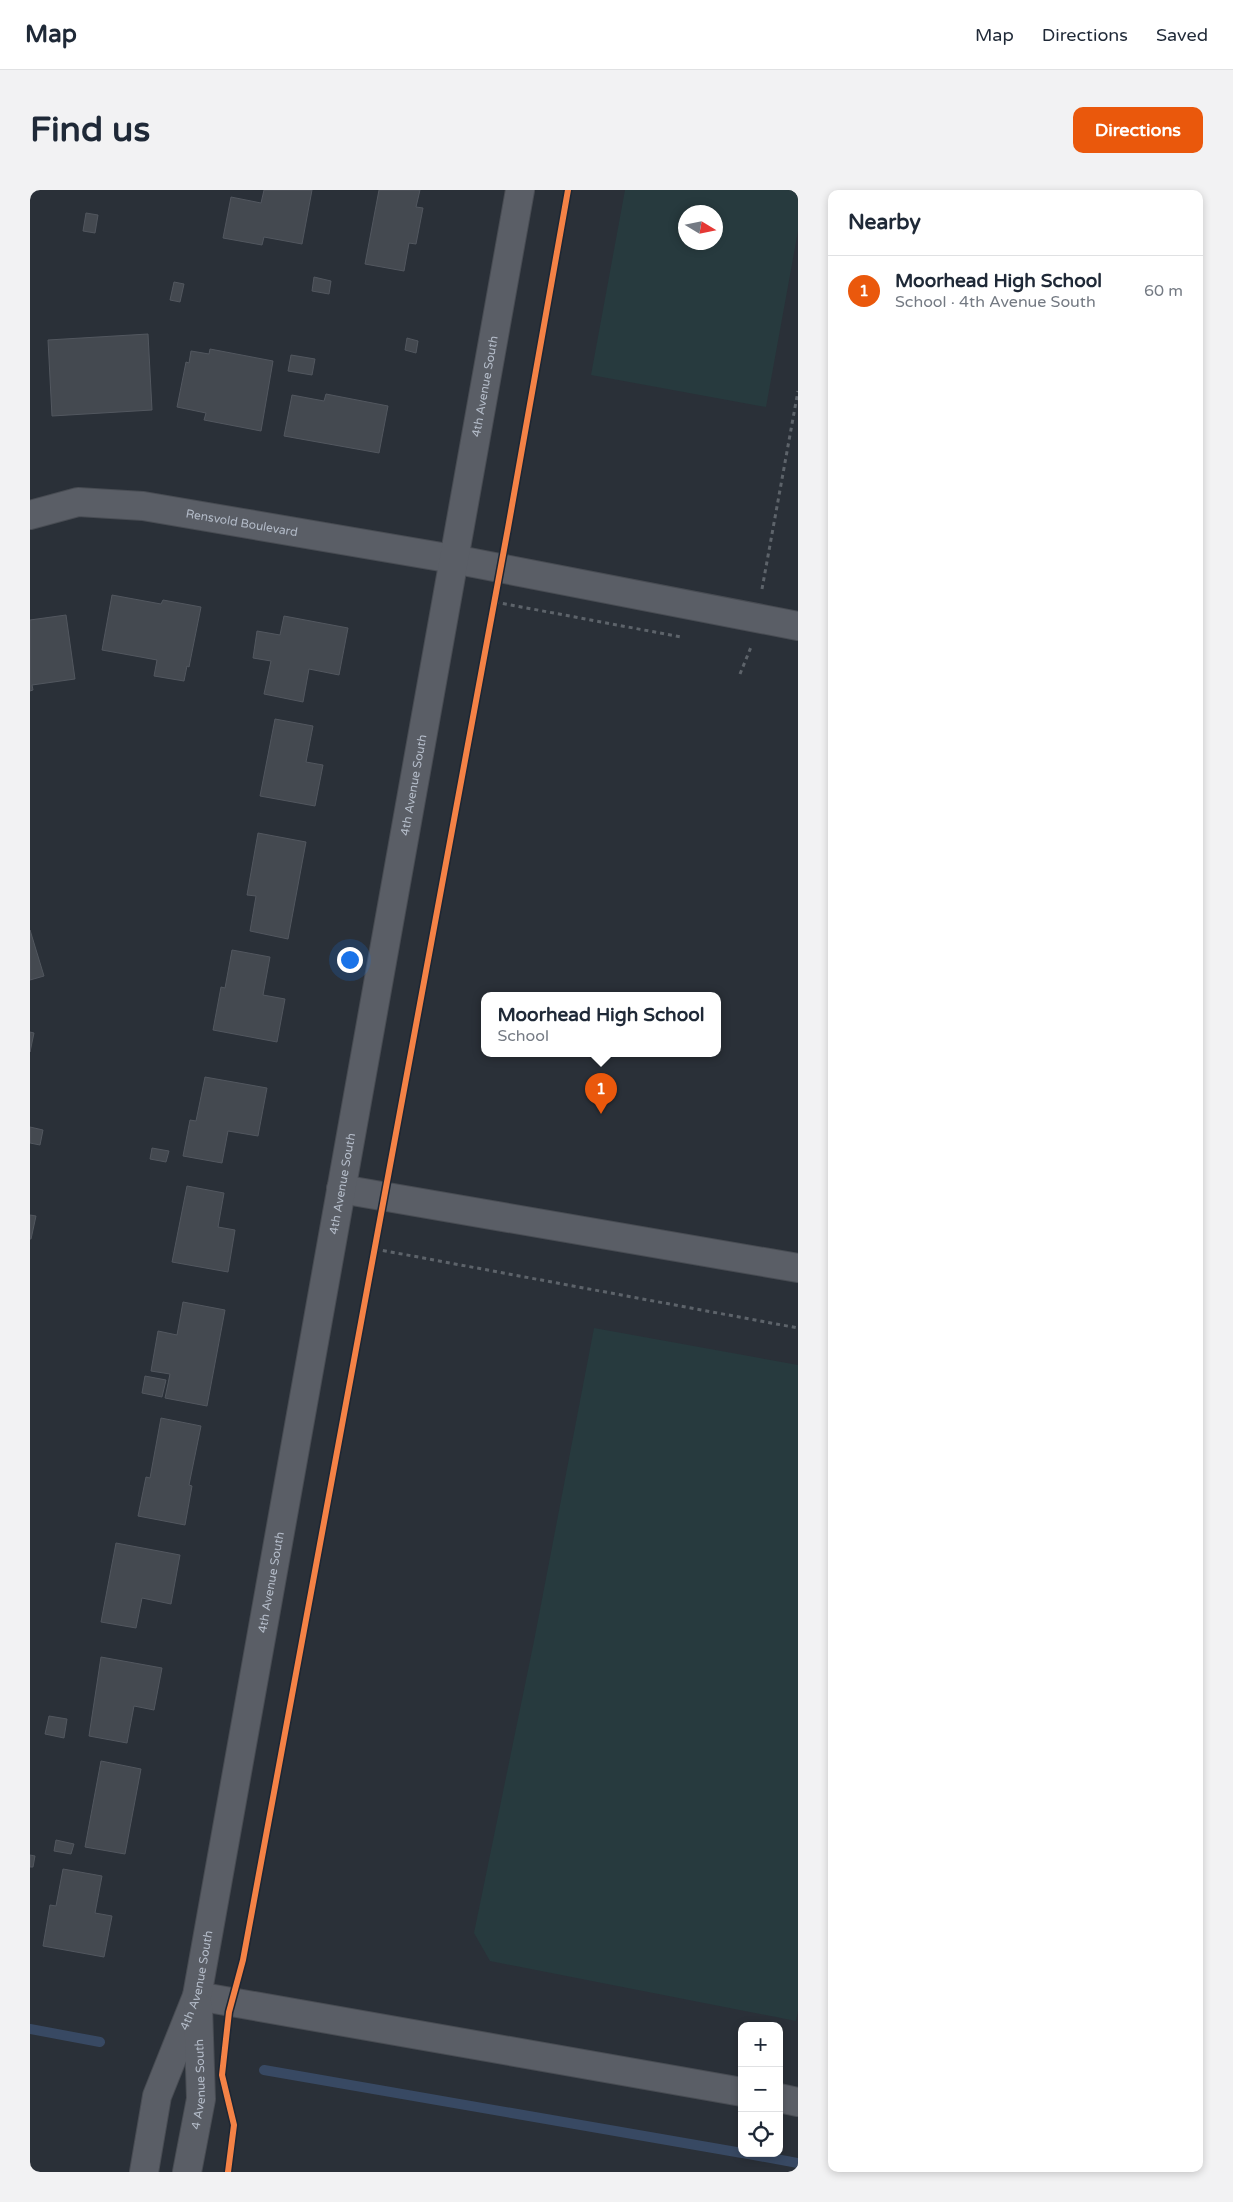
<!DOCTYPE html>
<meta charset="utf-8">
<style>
body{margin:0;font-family:"Varela Round",sans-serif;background:#f2f2f3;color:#1f2937}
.controls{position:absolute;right:15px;bottom:15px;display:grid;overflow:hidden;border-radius:10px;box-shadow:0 2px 8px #0003}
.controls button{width:45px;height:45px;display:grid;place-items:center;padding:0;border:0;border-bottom:1px solid #e0e1e3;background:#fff;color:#1f2937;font:25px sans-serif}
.compass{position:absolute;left:648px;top:15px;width:45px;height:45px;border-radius:50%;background:#fff;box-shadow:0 2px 8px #0003;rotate:100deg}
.you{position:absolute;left:319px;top:769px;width:18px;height:18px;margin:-12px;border:4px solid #fff;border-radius:50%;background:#1a73e8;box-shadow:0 0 0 8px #1a73e833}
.badge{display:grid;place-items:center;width:32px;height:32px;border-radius:50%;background:#ea580c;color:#fff;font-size:16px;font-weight:700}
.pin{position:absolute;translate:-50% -41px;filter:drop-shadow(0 1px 2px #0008)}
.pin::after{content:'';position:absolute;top:26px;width:18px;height:15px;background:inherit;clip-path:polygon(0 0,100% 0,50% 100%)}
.popup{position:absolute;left:451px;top:802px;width:240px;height:65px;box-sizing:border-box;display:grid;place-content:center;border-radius:10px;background:#fff;filter:drop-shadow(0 1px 4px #0005);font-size:16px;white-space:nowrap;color:#747a83}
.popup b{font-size:19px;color:#1f2937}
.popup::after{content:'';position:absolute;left:50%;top:100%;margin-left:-10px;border:10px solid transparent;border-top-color:#fff}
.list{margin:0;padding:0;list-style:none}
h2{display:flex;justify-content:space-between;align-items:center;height:65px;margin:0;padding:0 20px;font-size:21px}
h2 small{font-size:16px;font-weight:400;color:#747a83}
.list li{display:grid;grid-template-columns:32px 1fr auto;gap:15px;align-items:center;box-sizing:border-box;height:70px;padding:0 20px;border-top:1px solid #e0e1e3}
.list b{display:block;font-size:19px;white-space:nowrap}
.list p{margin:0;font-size:16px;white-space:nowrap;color:#747a83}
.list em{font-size:16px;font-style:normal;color:#747a83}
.icon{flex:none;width:28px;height:28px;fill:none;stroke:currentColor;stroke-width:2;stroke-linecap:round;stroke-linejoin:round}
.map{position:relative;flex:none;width:768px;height:1982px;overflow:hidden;border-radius:10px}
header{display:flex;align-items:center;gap:30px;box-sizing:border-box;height:70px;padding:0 25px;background:#fff;border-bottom:1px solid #e0e1e3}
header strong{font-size:24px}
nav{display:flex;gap:28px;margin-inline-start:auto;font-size:18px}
.intro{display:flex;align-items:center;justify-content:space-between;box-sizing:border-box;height:120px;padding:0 30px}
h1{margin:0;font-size:35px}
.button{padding:12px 22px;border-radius:10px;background:#ea580c;color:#fff;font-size:18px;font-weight:700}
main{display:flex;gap:30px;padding:0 30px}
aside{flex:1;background:#fff;border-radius:10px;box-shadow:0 2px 8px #0003}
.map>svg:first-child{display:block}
</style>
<header>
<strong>Map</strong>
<nav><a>Map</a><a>Directions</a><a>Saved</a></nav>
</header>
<div class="intro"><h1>Find us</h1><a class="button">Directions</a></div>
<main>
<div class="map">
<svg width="768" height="1982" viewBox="0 0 768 1982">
<rect width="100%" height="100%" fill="#2a3038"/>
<path fill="#273a3e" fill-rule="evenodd" d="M 595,0 L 768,0 L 768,41 L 736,217 L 561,185 ZM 656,22 L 686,22 L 686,52 L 656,52 Z
M 564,1138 L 768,1175 L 768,1821 L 766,1831 L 460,1771 L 444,1743 L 504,1451 Z"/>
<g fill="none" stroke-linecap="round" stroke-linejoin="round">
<path stroke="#384963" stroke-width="10" d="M 0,1839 L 70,1852
M 234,1880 L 712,1963
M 713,1963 L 768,1973"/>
</g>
<path fill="#444950" stroke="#52575f" d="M 234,0 L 282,0 L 272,54 L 234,47 L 232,55 L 193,48 L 201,7 L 231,13 Z
M 349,0 L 390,0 L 386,17 L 393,18 L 386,54 L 379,53 L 374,81 L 335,74 Z
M 56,23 L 68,25 L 65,43 L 53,41 Z
M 284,87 L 301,91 L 299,104 L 282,101 Z
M 144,92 L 154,94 L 150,112 L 140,110 Z
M 118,144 L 122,220 L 22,226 L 18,150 Z
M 377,148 L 388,151 L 386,163 L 375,160 Z
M 180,159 L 243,171 L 231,241 L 174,230 L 176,223 L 147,217 L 156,172 L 159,173 L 161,161 L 179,164 Z
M 261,165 L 285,169 L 282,185 L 258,181 Z
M 296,204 L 358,216 L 349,263 L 254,246 L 262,205 L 294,211 Z
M 82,405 L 131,414 L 133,410 L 171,417 L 159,477 L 157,476 L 154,491 L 124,486 L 127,470 L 72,460 Z
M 36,425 L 45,489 L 2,495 L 3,500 L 0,501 L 0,430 Z
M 254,426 L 318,438 L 309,485 L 279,479 L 273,512 L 234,504 L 241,471 L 223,468 L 227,441 L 250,445 Z
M 245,529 L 283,536 L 276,572 L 293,575 L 285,616 L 230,606 Z
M 228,643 L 276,652 L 258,749 L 220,741 L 226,706 L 217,705 Z
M 0,740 L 14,786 L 0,790 Z
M 202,760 L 240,767 L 233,805 L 255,809 L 247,852 L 183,840 L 191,797 L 195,798 Z
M 0,842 L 4,843 L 0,862 Z
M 175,887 L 237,898 L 228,946 L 198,941 L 192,973 L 153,966 L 160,930 L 166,931 Z
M 0,937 L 13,940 L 10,955 L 0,953 Z
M 122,958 L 139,961 L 136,972 L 120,969 Z
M 157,996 L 194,1003 L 188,1037 L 205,1040 L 198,1082 L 142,1072 Z
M 0,1025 L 6,1026 L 1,1049 L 0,1049 Z
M 153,1112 L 195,1120 L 177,1216 L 135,1208 L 140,1184 L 121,1181 L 128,1141 L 147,1145 Z
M 115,1186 L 136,1190 L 132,1207 L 112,1203 Z
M 131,1228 L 171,1236 L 159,1295 L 162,1296 L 155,1335 L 108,1326 L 116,1287 L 120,1288 Z
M 86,1353 L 150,1365 L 141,1414 L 112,1408 L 106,1438 L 71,1432 Z
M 71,1467 L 132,1478 L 124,1520 L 104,1516 L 97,1553 L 59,1546 Z
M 19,1526 L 37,1529 L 34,1548 L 15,1544 Z
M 71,1571 L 111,1579 L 95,1664 L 55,1657 Z
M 26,1650 L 44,1654 L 41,1664 L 24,1661 Z
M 0,1665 L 5,1666 L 3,1677 L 0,1677 Z
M 33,1679 L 72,1686 L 65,1723 L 82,1726 L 74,1767 L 13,1756 L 20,1715 L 26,1716 Z"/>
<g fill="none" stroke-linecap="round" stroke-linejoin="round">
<g stroke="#484c53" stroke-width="30">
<g id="minor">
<path id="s1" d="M 0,325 L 48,312 L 113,316 L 423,369 L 768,436"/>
<path d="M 311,999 L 768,1078"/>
<path d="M 167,1806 L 712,1902"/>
<path d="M 749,1908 L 768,1912"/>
<path id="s2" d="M 114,1982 L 127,1906 L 167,1806 L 490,0"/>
<path id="s3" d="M 157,1982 L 171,1909 L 168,1817"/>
</g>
</g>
<path stroke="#5d636a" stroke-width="3" stroke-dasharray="4 4" stroke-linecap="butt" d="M 732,399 L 768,201
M 465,412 L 651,447
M 710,484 L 721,457
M 345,1059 L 768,1138"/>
<use href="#minor" stroke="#5a5e66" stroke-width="28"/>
<g stroke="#1d2633" stroke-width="9">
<path id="cycleway" d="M 198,1982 L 204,1935 L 192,1885 L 199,1822 L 213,1770 L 478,338 L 538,0"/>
</g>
<use href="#cycleway" stroke="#f48246" stroke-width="6"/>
</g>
<g text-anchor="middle" stroke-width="5" stroke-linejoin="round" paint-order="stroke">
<g font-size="12" fill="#b4bcc9" stroke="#1d2633">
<text dy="4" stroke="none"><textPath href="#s2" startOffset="1820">4th Avenue South</textPath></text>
<text dy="4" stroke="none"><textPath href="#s1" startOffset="215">Rensvold Boulevard</textPath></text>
<text dy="4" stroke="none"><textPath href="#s2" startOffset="1415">4th Avenue South</textPath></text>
<text dy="4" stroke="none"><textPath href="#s2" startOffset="1010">4th Avenue South</textPath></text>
<text dy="4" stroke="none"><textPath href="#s2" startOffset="605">4th Avenue South</textPath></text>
<text dy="4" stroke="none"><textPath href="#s2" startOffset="200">4th Avenue South</textPath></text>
<text dy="4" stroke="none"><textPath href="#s3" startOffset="89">4 Avenue South</textPath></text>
</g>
</g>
</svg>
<div class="controls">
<button>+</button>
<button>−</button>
<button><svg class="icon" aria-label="locate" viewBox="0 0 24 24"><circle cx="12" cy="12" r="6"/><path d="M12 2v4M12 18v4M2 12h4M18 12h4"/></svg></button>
</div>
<svg class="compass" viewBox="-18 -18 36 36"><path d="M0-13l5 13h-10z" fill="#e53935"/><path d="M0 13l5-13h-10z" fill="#747a83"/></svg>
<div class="you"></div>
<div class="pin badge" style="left:571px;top:924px">1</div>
<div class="popup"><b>Moorhead High School</b>School</div>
</div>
<aside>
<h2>Nearby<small></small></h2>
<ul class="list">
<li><span class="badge">1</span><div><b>Moorhead High School</b><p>School · 4th Avenue South</p></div><em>60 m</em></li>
</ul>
</aside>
</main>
